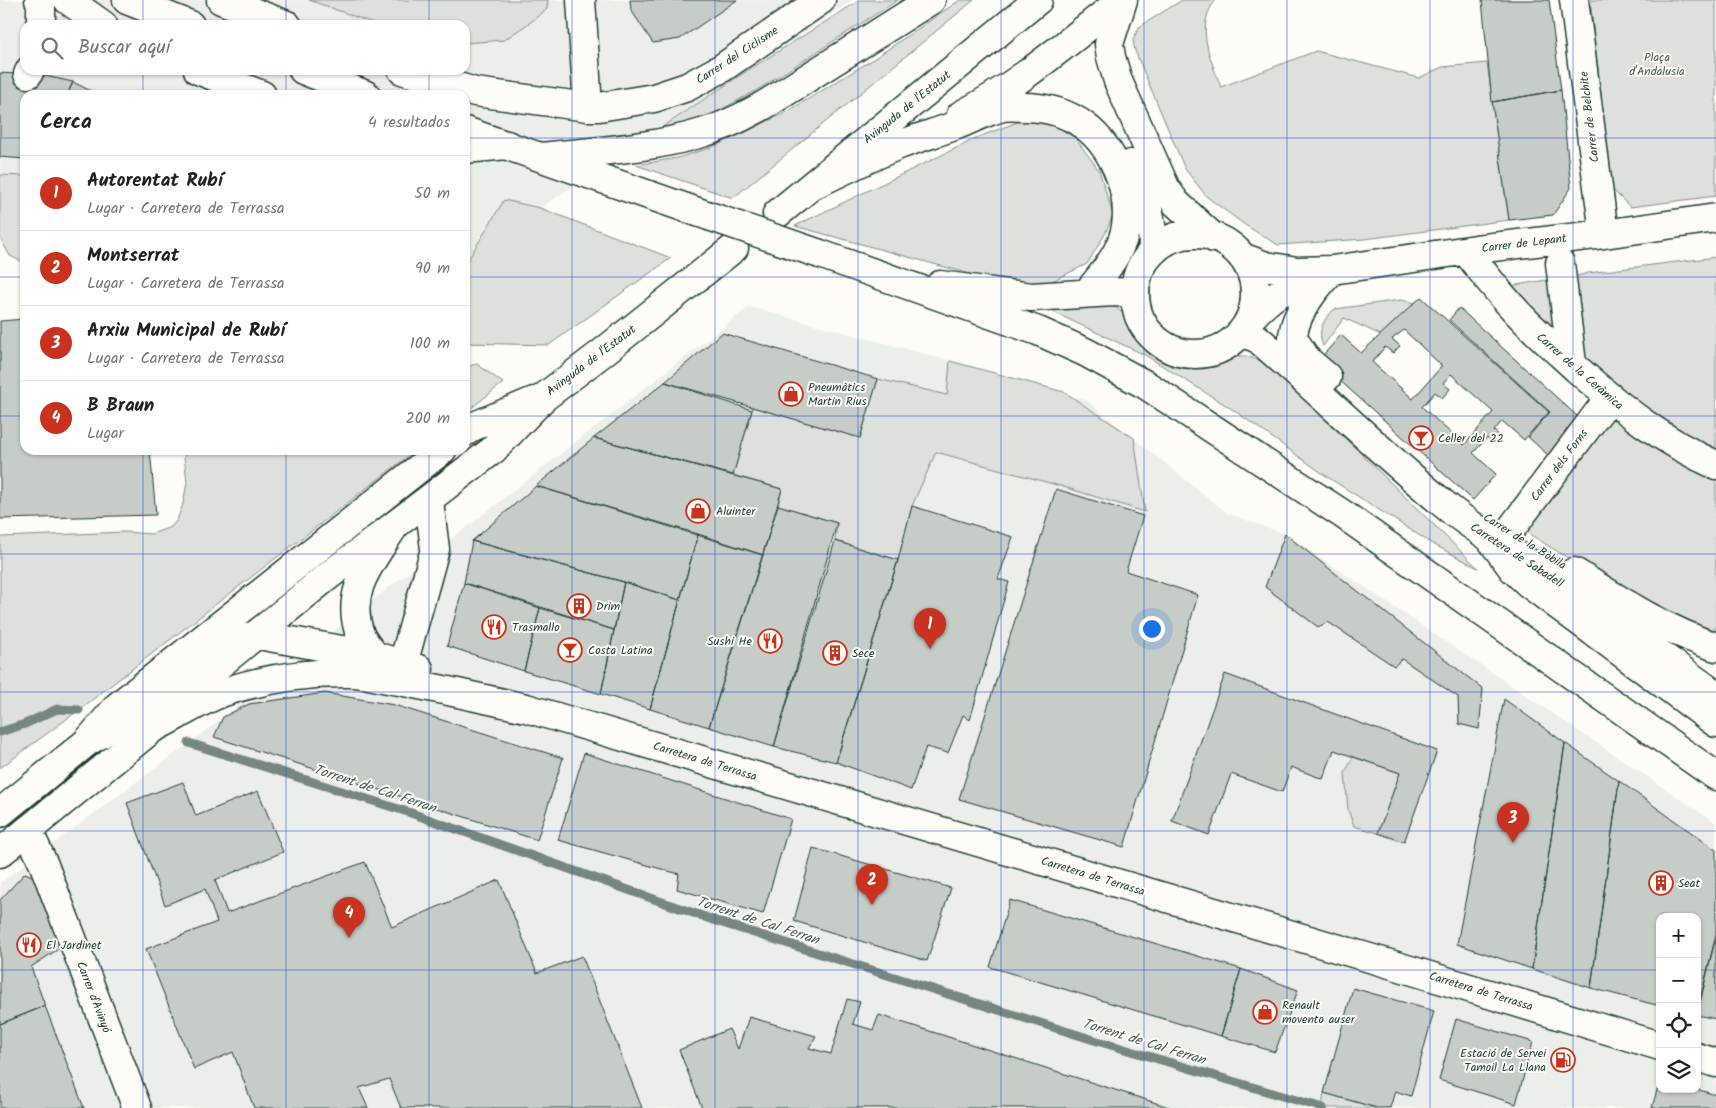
<!DOCTYPE html>
<html lang="es">
<meta charset="utf-8">
<style>
body{margin:0;font-family:Kalam,sans-serif;background:#f6f6f6;color:#222}
.controls{position:absolute;right:15px;bottom:15px;display:grid;overflow:hidden;border-radius:10px;box-shadow:0 1px 4px #0004}
.controls button{width:45px;height:45px;display:grid;place-items:center;padding:0;border:0;border-bottom:1px solid #e0e0e0;background:#fff;color:#222;font:25px sans-serif}
.you{position:absolute;left:1151px;top:628px;width:18px;height:18px;margin:-12px;border:4px solid #fff;border-radius:50%;background:#1a73e8;box-shadow:0 0 0 8px #1a73e833}
.badge{display:grid;place-items:center;width:32px;height:32px;border-radius:50%;background:#c8321e;color:#fff;font-size:16px;font-weight:700}
.pin{position:absolute;translate:-50% -41px;filter:drop-shadow(0 1px 2px #0008)}
.pin::after{content:'';position:absolute;top:26px;width:18px;height:15px;background:inherit;clip-path:polygon(0 0,100% 0,50% 100%)}
.list{margin:0;padding:0;list-style:none}
h2{display:flex;justify-content:space-between;align-items:center;height:65px;margin:0;padding:0 20px;font-size:21px}
h2 small{font-size:16px;font-weight:400;color:#767676}
.list li{display:grid;grid-template-columns:32px 1fr auto;gap:15px;align-items:center;box-sizing:border-box;height:75px;padding:0 20px;border-top:1px solid #e0e0e0}
.list b{display:block;font-size:19px;white-space:nowrap}
.list p{margin:0;font-size:16px;white-space:nowrap;color:#767676}
.list em{font-size:16px;font-style:normal;color:#767676}
.icon{flex:none;width:28px;height:28px;fill:none;stroke:currentColor;stroke-width:2;stroke-linecap:round;stroke-linejoin:round}
.map{position:relative;flex:none;width:1716px;height:1108px;overflow:hidden}
.search{position:absolute;background:#fff;box-shadow:0 1px 4px #0004;left:20px;top:20px;width:450px;height:55px;display:flex;align-items:center;gap:12px;box-sizing:border-box;padding:0 18px;border-radius:15px;color:#767676;font-size:19px}
.panel{position:absolute;background:#fff;box-shadow:0 1px 4px #0004;left:20px;top:90px;width:450px;height:365px;border-radius:15px}
.map>svg:first-child{display:block}
</style>
<div class="map">
<svg width="1716" height="1108" viewBox="0 0 1716 1108">
<rect width="100%" height="100%" fill="#fdfcf7"/>
<filter id="ink" filterUnits="userSpaceOnUse"><feTurbulence type="fractalNoise" baseFrequency=".02" numOctaves="2"/><feDisplacementMap in="SourceGraphic" scale="10" xChannelSelector="R" yChannelSelector="G"/><feConvolveMatrix kernelMatrix="1 2 1 2 8 2 1 2 1" color-interpolation-filters="sRGB"/></filter>
<g filter="url(#ink)">
<path fill="#eceee9" fill-rule="evenodd" d="M 0,0 L 853,0 L 540,208 L 504,200 L 465,265 L 465,95 L 25,95 L 25,176 L 0,175 ZM 25,25 L 465,25 L 465,70 L 25,70 Z
M 749,307 L 962,364 L 1086,400 L 1227,513 L 1285,534 L 1716,823 L 1716,1108 L 0,1108 L 0,883 L 199,736 ZM 1660,917 L 1697,917 L 1697,1089 L 1660,1089 Z"/>
<path fill="#dde0db" stroke="#7e8e88" d="M 309,0 L 548,0 L 547,9 L 532,21 L 504,40 L 465,43 L 465,25 L 378,25 Z
M 860,0 L 898,0 L 757,90 L 704,119 L 661,128 L 739,76 Z
M 960,0 L 974,0 L 733,198 L 636,165 L 677,158 L 710,148 L 787,112 L 872,60 Z
M 1182,0 L 1216,0 C 1194,25 1211,60 1221,87 L 1316,51 L 1419,78 L 1442,67 L 1487,63 L 1509,220 L 1365,239 L 1278,245 L 1245,225 L 1207,197 L 1185,169 L 1135,51 L 1133,40 L 1139,27 Z
M 1590,0 L 1716,0 L 1716,196 L 1630,207 L 1612,189 Z
M 1028,118 L 1049,121 L 1075,138 L 1099,170 L 1113,215 L 1105,234 L 1087,264 L 1050,282 L 1029,290 L 795,226 L 981,136 Z
M 0,175 L 25,176 L 25,263 L 10,256 L 0,238 Z
M 504,200 L 540,208 L 671,258 L 549,345 L 465,343 L 465,265 Z
M 1716,257 L 1716,453 L 1694,442 L 1581,363 L 1569,278 L 1588,273 Z
M 1558,278 L 1554,335 L 1505,287 Z
M 1401,300 L 1416,303 L 1381,335 L 1344,318 L 1323,346 C 1317,332 1323,318 1335,309 Z
M 1056,304 L 1096,304 L 1115,307 L 1132,320 L 1142,339 L 1166,357 L 1188,363 L 1229,356 L 1246,356 L 1264,362 L 1309,403 L 1478,568 L 1431,543 L 1329,478 L 1232,409 L 1145,355 L 1053,312 Z
M 950,361 L 1064,392 L 1134,438 L 1145,512 L 1064,487 L 936,452 L 912,506 L 898,560 L 835,541 L 837,523 L 778,505 L 782,489 L 733,475 L 753,407 L 860,438 L 878,379 L 947,395 Z
M 477,364 L 503,383 L 465,413 L 465,367 Z
M 1607,412 L 1684,465 L 1716,478 L 1716,626 L 1713,634 L 1603,580 L 1523,530 Z
M 188,450 L 416,450 L 79,710 L 0,768 L 0,537 L 125,532 L 151,534 L 171,527 L 177,520 L 183,504 L 187,482 L 184,457 Z
M 1353,757 L 1400,773 L 1378,833 L 1354,826 L 1348,810 L 1345,773 Z
M 1324,1093 L 1376,1108 L 1322,1108 Z"/>
<g fill="none" stroke-linecap="round" stroke-linejoin="round">
<path stroke="#75877f" stroke-width="9" d="M 0,732 L 25,724 L 57,709 L 79,710
M 189,743 L 408,812 L 716,921 L 1094,1040 L 1323,1108"/>
</g>
<path fill="#c6cdc7" stroke="#1f3d34" fill-rule="evenodd" d="M 630,0 L 737,0 L 680,39 L 653,43 L 631,10 Z
M 1482,0 L 1549,0 L 1561,90 L 1492,102 Z
M 0,73 L 45,76 L 73,82 L 67,95 L 25,95 L 25,159 L 0,157 Z
M 73,82 L 99,95 L 67,95 Z
M 1561,90 L 1571,188 L 1553,215 L 1509,220 L 1492,102 Z
M 1421,297 L 1549,412 L 1524,440 L 1502,421 L 1494,431 L 1501,437 L 1494,444 L 1487,438 L 1473,453 L 1496,474 L 1473,500 L 1318,361 L 1341,335 L 1361,353 ZM 1404,330 L 1442,366 L 1413,399 L 1372,362 L 1385,347 L 1393,353 L 1400,346 L 1392,339 ZM 1451,374 L 1493,412 L 1464,445 L 1422,407 L 1435,392 L 1442,398 L 1450,389 L 1443,383 Z
M 1459,308 L 1578,417 L 1549,456 L 1528,437 L 1550,412 L 1449,320 Z
M 25,319 L 25,450 L 150,450 L 156,515 L 0,519 L 0,321 Z
M 722,333 L 878,379 L 860,438 L 665,382 Z
M 665,382 L 752,410 L 733,475 L 594,438 Z
M 594,438 L 782,489 L 763,555 L 536,486 Z
M 536,486 L 698,534 L 680,600 L 624,582 L 472,541 Z
M 1056,489 L 1143,516 L 1126,571 L 1198,595 L 1124,847 L 959,799 Z
M 778,505 L 837,523 L 774,747 L 709,727 Z
M 912,506 L 1013,537 L 998,579 L 1009,582 L 970,720 L 963,715 L 948,753 L 926,747 L 911,790 L 836,762 L 898,560 Z
M 698,534 L 763,555 L 709,727 L 650,709 Z
M 1285,534 L 1483,689 L 1479,729 L 1459,724 L 1458,697 L 1402,659 L 1394,666 L 1328,622 L 1318,627 L 1265,587 Z
M 472,541 L 624,582 L 614,630 L 464,583 Z
M 835,541 L 898,560 L 836,762 L 774,747 Z
M 624,582 L 680,600 L 650,709 L 601,694 Z
M 464,583 L 540,608 L 524,671 L 447,646 Z
M 540,608 L 614,630 L 601,694 L 524,671 Z
M 1225,674 L 1437,751 L 1404,842 L 1378,833 L 1400,773 L 1334,750 L 1323,779 L 1291,767 L 1282,792 L 1231,774 L 1209,835 L 1172,821 Z
M 325,693 L 394,705 L 563,758 L 537,840 L 214,737 L 223,717 L 249,704 Z
M 1504,699 L 1565,743 L 1532,969 L 1457,944 Z
M 1565,743 L 1619,781 L 1591,988 L 1532,969 Z
M 584,753 L 791,819 L 763,914 L 677,889 L 679,874 L 558,840 Z
M 1619,781 L 1716,850 L 1716,935 L 1697,1012 L 1697,917 L 1660,917 L 1660,1006 L 1591,988 Z
M 183,782 L 196,816 L 258,791 L 283,852 L 215,880 L 227,913 L 365,862 L 392,927 L 499,880 L 537,973 L 582,956 L 642,1108 L 401,1108 L 389,1079 L 359,1088 L 368,1108 L 254,1108 L 233,1052 L 194,1069 L 146,949 L 217,922 L 205,889 L 165,905 L 127,803 Z
M 813,848 L 951,888 L 927,961 L 794,921 Z
M 25,873 L 35,877 L 49,910 L 60,948 L 31,967 L 45,1006 L 0,1024 L 0,900 Z
M 1010,900 L 1241,969 L 1221,1036 L 990,967 Z
M 1716,936 L 1716,1019 L 1697,1015 Z
M 1241,969 L 1298,990 L 1275,1052 L 1221,1036 Z
M 1353,988 L 1434,1011 L 1411,1096 L 1395,1091 L 1390,1108 L 1377,1108 L 1324,1093 Z
M 847,999 L 860,1002 L 853,1024 L 873,1030 L 879,1015 L 1172,1108 L 702,1108 L 679,1050 L 729,1029 L 738,1049 L 749,1017 L 816,1036 L 809,1048 L 831,1054 Z
M 45,1006 L 84,1108 L 0,1108 L 0,1024 Z
M 1456,1019 L 1533,1042 L 1516,1104 L 1439,1080 Z
M 1660,1079 L 1660,1089 L 1696,1089 L 1716,1095 L 1716,1108 L 1652,1108 Z"/>
<g fill="none" stroke-linecap="round" stroke-linejoin="round">
<g stroke="#1f3d34" stroke-width="31">
<path id="minor" d="M 39,0 L 41,3 L 41,25
M 68,0 L 103,25
M 221,0 L 287,25
M 581,0 L 588,107
M 1123,0 L 1109,44 L 1111,57 L 1118,81 L 1166,189 L 1176,203 L 1214,238
M 1574,0 L 1604,234
M 198,70 L 262,95
M 402,70 L 475,92 L 588,107 L 599,107 L 654,98 L 687,87 L 722,68 L 821,0
M 28,74 L 30,70
M 961,115 C 1019,85 1070,40 1122,0
M 465,149 L 507,145
M1135 294a60 60 0 1 1 120 0a60 60 0 1 1-120 0Z
M 1466,251 C 1488,279 1510,307 1536,331 C 1550,345 1564,357 1578,370 C 1621,408 1664,442 1716,465
M 1242,257 L 1266,266 L 1297,271 L 1332,270 L 1476,249 L 1604,234 L 1716,218
M 1560,263 L 1572,364
M 1250,319 C 1274,291 1288,288 1321,275
M 1242,332 L 1258,339 C 1323,395 1384,456 1451,510 C 1486,537 1522,558 1558,582 C 1612,618 1663,657 1716,695
M 1294,340 L 1307,360 L 1327,377
M 1296,357 C 1283,327 1312,291 1332,270
M 1508,533 L 1610,397
M 1574,572 C 1619,600 1665,630 1716,647
M 375,656 C 370,649 363,642 360,634 C 344,592 372,561 393,528
M 403,664 L 435,549 L 429,501
M 153,728 C 177,717 202,699 227,691 C 267,678 313,672 354,673 C 369,674 385,679 399,681 C 442,689 484,699 526,708 L 1400,967 L 1660,1046
M 90,740 L 125,721 L 199,662 L 221,646 L 238,639 L 258,635 L 375,656 L 419,669
M 28,830 L 44,865 L 137,1108
M 1697,1057 L 1716,1063"/>
</g>
<g stroke="#1f3d34" stroke-width="31">
<path id="major" d="M 127,0 L 190,25
M 303,70 L 366,95
M 465,131 L 709,216
M 540,157 C 594,151 650,149 702,133 C 743,121 779,96 815,73 C 854,49 892,24 931,0
M 1131,164 C 1145,193 1153,219 1153,251
M 813,185 C 841,172 870,157 899,145 C 918,138 938,132 957,125 C 972,119 987,111 1003,107 C 1010,106 1019,107 1026,107 C 1072,108 1104,133 1120,176 C 1138,228 1120,254 1087,293
M 777,214 L 1038,0
M 820,254 L 1038,331 L 1085,352 L 1146,385 L 1344,515 L 1716,776
M 940,285 L 1031,297 L 1113,292 L 1135,293
M 465,432 L 472,427 L 534,401
M 1492,541 L 1513,569 L 1528,583 L 1716,723
M 0,813 L 87,742 L 118,706 L 442,450
M 0,853 L 153,728 L 170,705 L 323,580 L 493,450 L 543,398 L 602,353 L 734,248"/>
</g>
<use href="#minor" stroke="#fdfcf7" stroke-width="28"/>
<use href="#major" stroke="#fdfcf7" stroke-width="28"/>
<g stroke="#1f3d34" stroke-width="31" stroke-linecap="butt">
<path id="major-bridge" d="M 709,216 L 820,254"/>
</g>
<use href="#major-bridge" stroke="#fdfcf7" stroke-width="28"/>
</g>
</g>
<path fill="none" stroke="#1d4ed8" stroke-width="1" stroke-opacity="0.55" d="M 143,0 L 143,25M 286,0 L 286,25M 429,0 L 429,25M 572,0 L 572,1108M 715,0 L 715,1108M 858,0 L 858,1108M 1001,0 L 1001,1108M 1144,0 L 1144,1108M 1287,0 L 1287,1108M 1430,0 L 1430,1108M 1573,0 L 1573,1108M 143,70 L 143,95M 286,70 L 286,95M 429,70 L 429,95M 0,138 L 25,138M 465,138 L 1716,138M 0,277 L 25,277M 465,277 L 1716,277M 0,416 L 25,416M 465,416 L 1716,416M 143,450 L 143,1108M 286,450 L 286,1108M 429,450 L 429,1108M 0,554 L 1716,554M 0,692 L 1716,692M 0,831 L 1716,831M 0,970 L 1660,970M 1697,970 L 1716,970"/>
<defs>
<g id="shop-ring" transform="scale(1.25)"><circle r="9.5" fill="#fdfcf7" stroke="#c8321e" stroke-width="1.5"/><path d="M-5-2.5h2.3a2.7 3.5 0 0 1 5.4 0H5L5.5 6h-11ZM-1.5-2.5h3a1.5 2.3 0 0 0-3 0Z" fill="#c8321e"/></g>
<g id="bar-ring" transform="scale(1.25)"><circle r="9.5" fill="#fdfcf7" stroke="#c8321e" stroke-width="1.5"/><path d="M-6-5H6L.8 .8V4.5H3.5V6h-7V4.5H-.8V.8Z" fill="#c8321e"/></g>
<g id="building-ring" transform="scale(1.25)"><circle r="9.5" fill="#fdfcf7" stroke="#c8321e" stroke-width="1.5"/><path d="M-4-6H4V6H1V3H-1V6H-4ZM-2.5-4.3h1.7v1.8h-1.7ZM.8-4.3h1.7v1.8H.8ZM-2.5-1h1.7V.8h-1.7ZM.8-1h1.7V.8H.8Z" fill="#c8321e"/></g>
<g id="restaurant-ring" transform="scale(1.25)"><circle r="9.5" fill="#fdfcf7" stroke="#c8321e" stroke-width="1.5"/><path d="M-5-6h1v4h1v-4h1v4h1v-4h1v5L-1.5 .5V6h-2V.5L-5-1ZM5-6V6H3V1.5H1.5Q1.5-4 5-6Z" fill="#c8321e"/></g>
<g id="fuel-ring" transform="scale(1.25)"><circle r="9.5" fill="#fdfcf7" stroke="#c8321e" stroke-width="1.5"/><path d="M-5.5-6h7V0h2V4h1.3V-2.5L3-4.5l.8-.8L6-3V5H2.5V1h-1V6h-7ZM-4.2-4.7v3.2H.2V-4.7Z" fill="#c8321e"/></g>
</defs>
<g fill-rule="evenodd">
<use href="#shop-ring" x="791" y="394"/>
<use href="#bar-ring" x="1421" y="438"/>
<use href="#shop-ring" x="698" y="511"/>
<use href="#building-ring" x="579" y="606"/>
<use href="#restaurant-ring" x="494" y="627"/>
<use href="#restaurant-ring" x="770" y="641"/>
<use href="#bar-ring" x="570" y="650"/>
<use href="#building-ring" x="835" y="653"/>
<use href="#building-ring" x="1661" y="883"/>
<use href="#restaurant-ring" x="29" y="945"/>
<use href="#shop-ring" x="1265" y="1012"/>
<use href="#fuel-ring" x="1563" y="1060"/>
</g>
<g text-anchor="middle" stroke-width="4" stroke-linejoin="round" paint-order="stroke">
<g font-size="12" fill="#1f3d34" stroke="#fdfcf7">
<text transform="translate(737 55) rotate(-33)" y="4">Carrer del Ciclisme</text>
<text transform="translate(907 107) rotate(-39)" y="4">Avinguda de l'Estatut</text>
<text transform="translate(1589 117) rotate(-97)" y="4">Carrer de Belchite</text>
<text transform="translate(1524 243) rotate(-7)" y="4">Carrer de Lepant</text>
<text transform="translate(591 360) rotate(-37)" y="4">Avinguda de l'Estatut</text>
<text transform="translate(1580 371) rotate(41)" y="4">Carrer de la Ceràmica</text>
<text transform="translate(1559 465) rotate(-53)" y="4">Carrer dels Forns</text>
<text transform="translate(1525 541) rotate(32)" y="4">Carrer de la Bòbila</text>
<text transform="translate(1517 555) rotate(33)" y="4">Carretera de Sabadell</text>
<text transform="translate(705 761) rotate(17)" y="4">Carretera de Terrassa</text>
<text transform="translate(1093 876) rotate(17)" y="4">Carretera de Terrassa</text>
<text transform="translate(1481 991) rotate(17)" y="4">Carretera de Terrassa</text>
<text transform="translate(94 997) rotate(69)" y="4">Carrer d'Avinyó</text>
</g>
<g font-size="12" fill="#455e55" stroke="#fdfcf7">
<text x="1657" y="61">Plaça<tspan x="1657" dy="14">d'Andalusia</tspan></text>
</g>
<g font-size="12" fill="#1f3d34" stroke="#fdfcf7" text-anchor="start">
<text x="808" y="391">Pneumàtics<tspan x="808" dy="14">Martin Rius</tspan></text>
<text x="1438" y="442">Celler del 22</text>
<text x="716" y="515">Aluinter</text>
<text x="596" y="610">Drim</text>
<text x="512" y="631">Trasmallo</text>
<text x="752" y="645" text-anchor="end">Sushi He</text>
<text x="588" y="654">Costa Latina</text>
<text x="852" y="657">Sece</text>
<text x="1678" y="887">Seat</text>
<text x="46" y="949">El Jardinet</text>
<text x="1282" y="1009">Renault<tspan x="1282" dy="14">movento auser</tspan></text>
<text x="1546" y="1057" text-anchor="end">Estació de Servei<tspan x="1546" dy="14">Tamoil La Llana</tspan></text>
</g>
<g font-size="14" font-style="italic" fill="#435c53" stroke="#fdfcf7">
<text transform="translate(375 788) rotate(18)" y="5">Torrent de Cal Ferran</text>
<text transform="translate(758 920) rotate(18)" y="5">Torrent de Cal Ferran</text>
<text transform="translate(1144 1041) rotate(17)" y="5">Torrent de Cal Ferran</text>
</g>
</g>
</svg>
<div class="controls">
<button>+</button>
<button>−</button>
<button><svg class="icon" aria-label="locate" viewBox="0 0 24 24"><circle cx="12" cy="12" r="6"/><path d="M12 2v4M12 18v4M2 12h4M18 12h4"/></svg></button>
<button><svg class="icon" aria-label="layers" viewBox="0 0 24 24"><path d="M12 4l9 5-9 5-9-5zM3 14l9 5 9-5"/></svg></button>
</div>
<div class="you"></div>
<div class="pin badge" style="left:930px;top:649px">1</div>
<div class="pin badge" style="left:872px;top:905px">2</div>
<div class="pin badge" style="left:1513px;top:843px">3</div>
<div class="pin badge" style="left:349px;top:938px">4</div>
<div class="search"><svg class="icon" aria-label="search" viewBox="0 0 24 24"><circle cx="10" cy="10" r="6"/><path d="M15 15l6 6"/></svg>Buscar aquí</div>
<section class="panel">
<h2>Cerca<small>4 resultados</small></h2>
<ul class="list">
<li><span class="badge">1</span><div><b>Autorentat Rubí</b><p>Lugar · Carretera de Terrassa</p></div><em>50 m</em></li>
<li><span class="badge">2</span><div><b>Montserrat</b><p>Lugar · Carretera de Terrassa</p></div><em>90 m</em></li>
<li><span class="badge">3</span><div><b>Arxiu Municipal de Rubí</b><p>Lugar · Carretera de Terrassa</p></div><em>100 m</em></li>
<li><span class="badge">4</span><div><b>B Braun</b><p>Lugar</p></div><em>200 m</em></li>
</ul>
</section>
</div>
